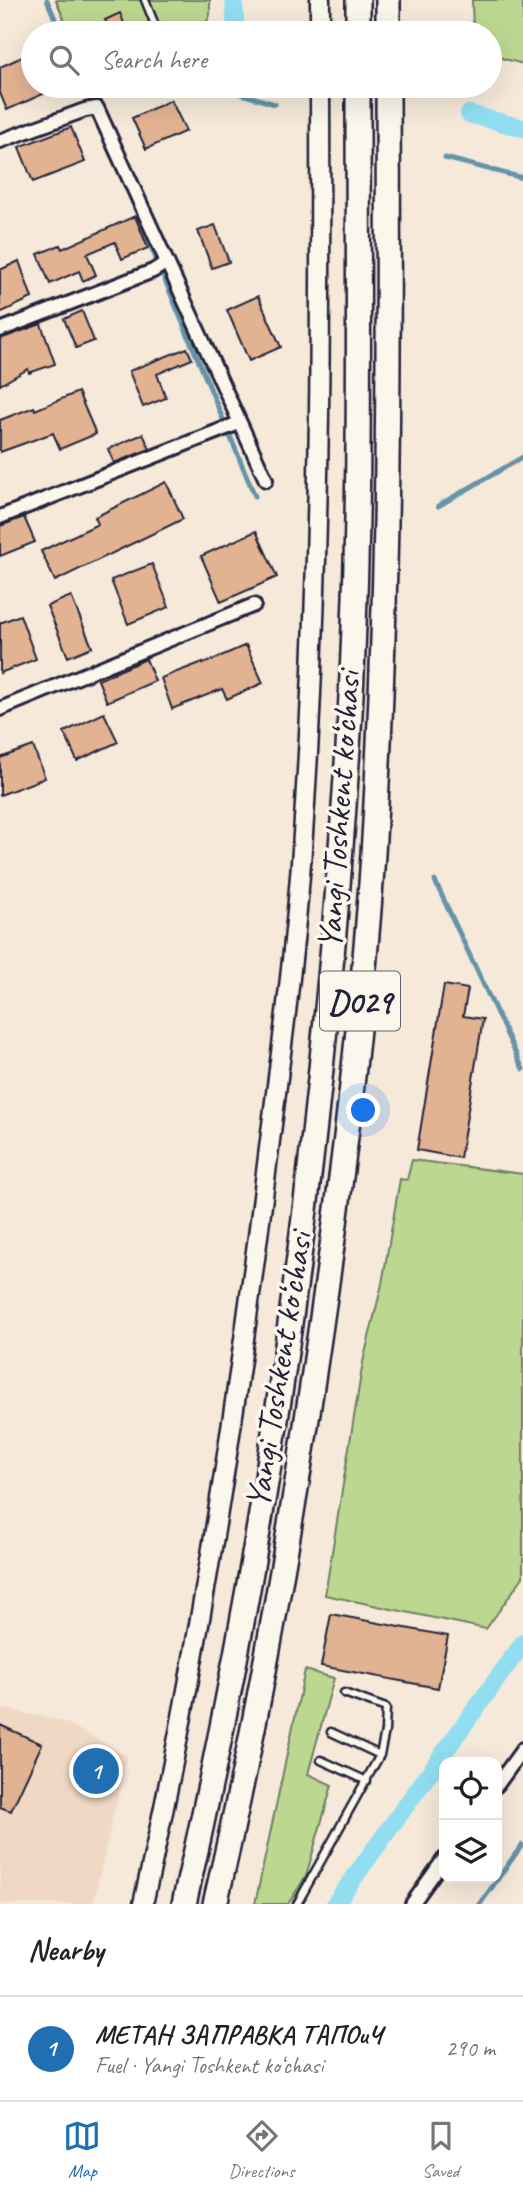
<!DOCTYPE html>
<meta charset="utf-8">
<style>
body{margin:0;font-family:Caveat,sans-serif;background:#f6f6f6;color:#222}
.controls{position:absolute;right:21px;bottom:21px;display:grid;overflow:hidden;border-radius:14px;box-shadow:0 7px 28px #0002}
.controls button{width:63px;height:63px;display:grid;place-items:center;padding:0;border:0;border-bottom:2px solid #e0e0e0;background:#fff;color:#222;font:35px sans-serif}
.you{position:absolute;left:364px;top:1111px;width:24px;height:24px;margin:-18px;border:5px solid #fff;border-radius:50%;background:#1a73e8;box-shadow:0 0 0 10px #1a73e833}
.badge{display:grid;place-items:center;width:46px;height:46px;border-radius:50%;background:#1f6fb2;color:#fff;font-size:23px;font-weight:700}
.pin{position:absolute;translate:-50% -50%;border:4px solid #fff;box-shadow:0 2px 7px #0006}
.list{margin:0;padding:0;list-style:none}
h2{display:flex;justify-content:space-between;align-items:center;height:91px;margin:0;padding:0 28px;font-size:30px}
h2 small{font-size:23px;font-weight:400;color:#767676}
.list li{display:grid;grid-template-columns:46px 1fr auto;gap:21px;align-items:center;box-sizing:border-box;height:105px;padding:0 28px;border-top:2px solid #e0e0e0}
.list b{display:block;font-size:26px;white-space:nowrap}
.list p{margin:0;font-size:23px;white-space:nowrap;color:#767676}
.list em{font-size:23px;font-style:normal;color:#767676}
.icon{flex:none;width:38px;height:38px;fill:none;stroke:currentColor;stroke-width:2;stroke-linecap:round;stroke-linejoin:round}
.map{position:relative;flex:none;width:523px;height:1904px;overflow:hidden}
.search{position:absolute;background:#fff;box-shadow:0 7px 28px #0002;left:21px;right:21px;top:21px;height:77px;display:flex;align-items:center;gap:18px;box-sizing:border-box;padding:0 24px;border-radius:38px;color:#767676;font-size:26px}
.sheet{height:196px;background:#fff}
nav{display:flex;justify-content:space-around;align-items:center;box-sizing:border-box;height:98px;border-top:2px solid #e0e0e0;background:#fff;font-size:19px;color:#767676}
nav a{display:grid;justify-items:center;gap:4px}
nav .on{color:#1f6fb2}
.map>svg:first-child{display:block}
</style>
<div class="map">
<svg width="523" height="1904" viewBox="0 0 523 1904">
<rect width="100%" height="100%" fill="#f6e9da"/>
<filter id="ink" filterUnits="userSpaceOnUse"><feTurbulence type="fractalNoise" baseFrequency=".0143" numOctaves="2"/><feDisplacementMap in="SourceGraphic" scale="14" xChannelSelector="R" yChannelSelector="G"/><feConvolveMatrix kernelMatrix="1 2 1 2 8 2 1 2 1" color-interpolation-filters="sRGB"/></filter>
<g filter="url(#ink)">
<path fill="#f0d9c4" d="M 0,1708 L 65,1722 L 127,1756 L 93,1904 L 0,1904 Z"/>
<path fill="#bcd890" stroke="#6f7d66" stroke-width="2" d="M 56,0 L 210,0 L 210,15 L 201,33 L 70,33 Z
M 472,0 L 523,0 L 523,64 L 490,55 L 490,33 L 473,33 Z
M 412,1160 L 523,1174 L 523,1577 L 486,1629 L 325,1595 L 363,1362 L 382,1284 L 400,1179 L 407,1180 Z
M 305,1670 L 334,1678 L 308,1774 L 332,1785 L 306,1876 L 288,1904 L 255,1904 Z"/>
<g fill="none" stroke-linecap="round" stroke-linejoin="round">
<path stroke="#6593a8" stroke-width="5" d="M 47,0 L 61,33
M 84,86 L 94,109
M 225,86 L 228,90 L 275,104
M 445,158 L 523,178
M 127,189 L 255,496
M 438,506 L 523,457
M 435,881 L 523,1069
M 480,1904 L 522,1845"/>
<path stroke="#91def1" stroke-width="18" d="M 234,0 L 236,33
M 469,114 L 523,128
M 335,1904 L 523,1643"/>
</g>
<path fill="#e2b392" stroke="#22223b" stroke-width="2" d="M 120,13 L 128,33 L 112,33 L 105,20 Z
M 33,52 L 33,86 L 61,86 L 7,110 L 0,93 L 0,67 Z
M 171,100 L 186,131 L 146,149 L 132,118 Z
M 71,127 L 85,162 L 33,182 L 19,147 Z
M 135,216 L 148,248 L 122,259 L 115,242 L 87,254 L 96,275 L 83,281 L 79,271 L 50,284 L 38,254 L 60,245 L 62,249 Z
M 215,225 L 229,262 L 212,268 L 198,231 Z
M 19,261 L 32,298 L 0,313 L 0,270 Z
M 258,296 L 281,347 L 249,361 L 227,310 Z
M 82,311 L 94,341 L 76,348 L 64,319 Z
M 41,324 L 55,364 L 29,373 L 28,369 L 0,385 L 0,339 Z
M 187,348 L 192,359 L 157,374 L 166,398 L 143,407 L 129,371 Z
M 78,392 L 96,434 L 60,449 L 53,433 L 0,452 L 0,420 L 34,407 L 35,410 Z
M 143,434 L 150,449 L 114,463 L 108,449 Z
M 166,482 L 183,519 L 55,581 L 41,551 L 98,524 L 95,517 Z
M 24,517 L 35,542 L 0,556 L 0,526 Z
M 256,531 L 277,577 L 221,602 L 201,556 Z
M 152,564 L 169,607 L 128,624 L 111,580 Z
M 71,596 L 92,647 L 68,657 L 47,606 Z
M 20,615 L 36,659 L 0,673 L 0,623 Z
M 246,645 L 263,683 L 227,699 L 222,689 L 172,709 L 161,678 L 203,662 L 203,664 Z
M 146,659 L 155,681 L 107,702 L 98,680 Z
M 104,713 L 118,742 L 77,761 L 64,732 Z
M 33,746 L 45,778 L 0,795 L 0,758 Z
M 444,985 L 468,989 L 463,1016 L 483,1019 L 460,1158 L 417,1150 Z
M 331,1614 L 448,1636 L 438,1688 L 321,1666 Z
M 0,1725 L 42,1744 L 11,1811 L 0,1807 Z"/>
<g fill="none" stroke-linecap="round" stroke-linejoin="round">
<g stroke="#22223b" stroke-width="11">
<path id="lane" d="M 145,0 L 157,30
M 331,1732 L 380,1755
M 321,1760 L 367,1781
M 297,1904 L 380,1755 L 385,1731 L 386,1708 L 344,1693"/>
</g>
<g stroke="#22223b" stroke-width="18">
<path id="street" d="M 0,141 L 85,110 L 97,108 L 266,480
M 0,330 L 153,271 L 167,262
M 0,517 L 239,423
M 0,709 L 254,605
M 497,1785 L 523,1749
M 412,1904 L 444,1859"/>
</g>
<g stroke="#22223b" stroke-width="23">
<path id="secondary" d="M 320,0 L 320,33
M 143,1904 C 196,1670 233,1434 263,1197 C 277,1081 294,965 302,849 C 320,595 321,341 320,86"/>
</g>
<g stroke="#22223b" stroke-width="28">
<path id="highway" d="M 358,0 L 358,33
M 388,0 L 388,33
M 184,1904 C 271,1525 323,1136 348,748 C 362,528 358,307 358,86
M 215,1904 C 260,1713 293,1519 321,1325 C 346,1152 367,978 376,803 C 389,564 389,325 388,86"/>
</g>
<use href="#lane" stroke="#fbf7ec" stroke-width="6"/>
<use href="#street" stroke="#fbf7ec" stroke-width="12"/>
<use href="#secondary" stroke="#fbf7ec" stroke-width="18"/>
<use href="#highway" stroke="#fbf7ec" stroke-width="23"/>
</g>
</g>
<g text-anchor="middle" stroke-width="7" stroke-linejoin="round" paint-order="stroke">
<rect fill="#fbf7ec" stroke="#636270" stroke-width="2" x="320" y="971.5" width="80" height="59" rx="5"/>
<g font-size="33" font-weight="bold" fill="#22223b">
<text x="360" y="1013">D029</text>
</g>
<g font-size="35" fill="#22223b" stroke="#fbf7ec">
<text transform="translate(338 810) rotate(-86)" y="12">Yangi Toshkent ko‘chasi</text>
<text transform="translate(278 1370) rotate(-81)" y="12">Yangi Toshkent ko‘chasi</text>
</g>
</g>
</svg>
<div class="controls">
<button><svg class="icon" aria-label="locate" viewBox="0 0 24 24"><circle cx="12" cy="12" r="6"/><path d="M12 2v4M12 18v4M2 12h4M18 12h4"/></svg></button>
<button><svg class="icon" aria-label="layers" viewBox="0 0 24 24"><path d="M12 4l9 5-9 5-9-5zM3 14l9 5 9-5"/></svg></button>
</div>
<div class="you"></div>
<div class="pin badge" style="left:96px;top:1771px">1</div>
<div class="search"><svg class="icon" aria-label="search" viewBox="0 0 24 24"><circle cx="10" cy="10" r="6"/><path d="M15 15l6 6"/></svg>Search here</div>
</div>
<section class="sheet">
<h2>Nearby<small></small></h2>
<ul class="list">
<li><span class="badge">1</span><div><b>МЕТАН ЗАПРАВКА ТАПОиЧ</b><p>Fuel · Yangi Toshkent ko‘chasi</p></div><em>290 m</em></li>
</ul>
</section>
<nav>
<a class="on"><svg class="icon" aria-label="map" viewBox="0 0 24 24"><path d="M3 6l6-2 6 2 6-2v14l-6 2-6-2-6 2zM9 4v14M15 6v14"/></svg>Map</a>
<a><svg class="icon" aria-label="directions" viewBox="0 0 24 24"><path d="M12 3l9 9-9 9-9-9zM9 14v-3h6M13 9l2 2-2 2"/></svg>Directions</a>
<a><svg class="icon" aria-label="saved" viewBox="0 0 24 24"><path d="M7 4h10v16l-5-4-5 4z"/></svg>Saved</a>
</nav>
